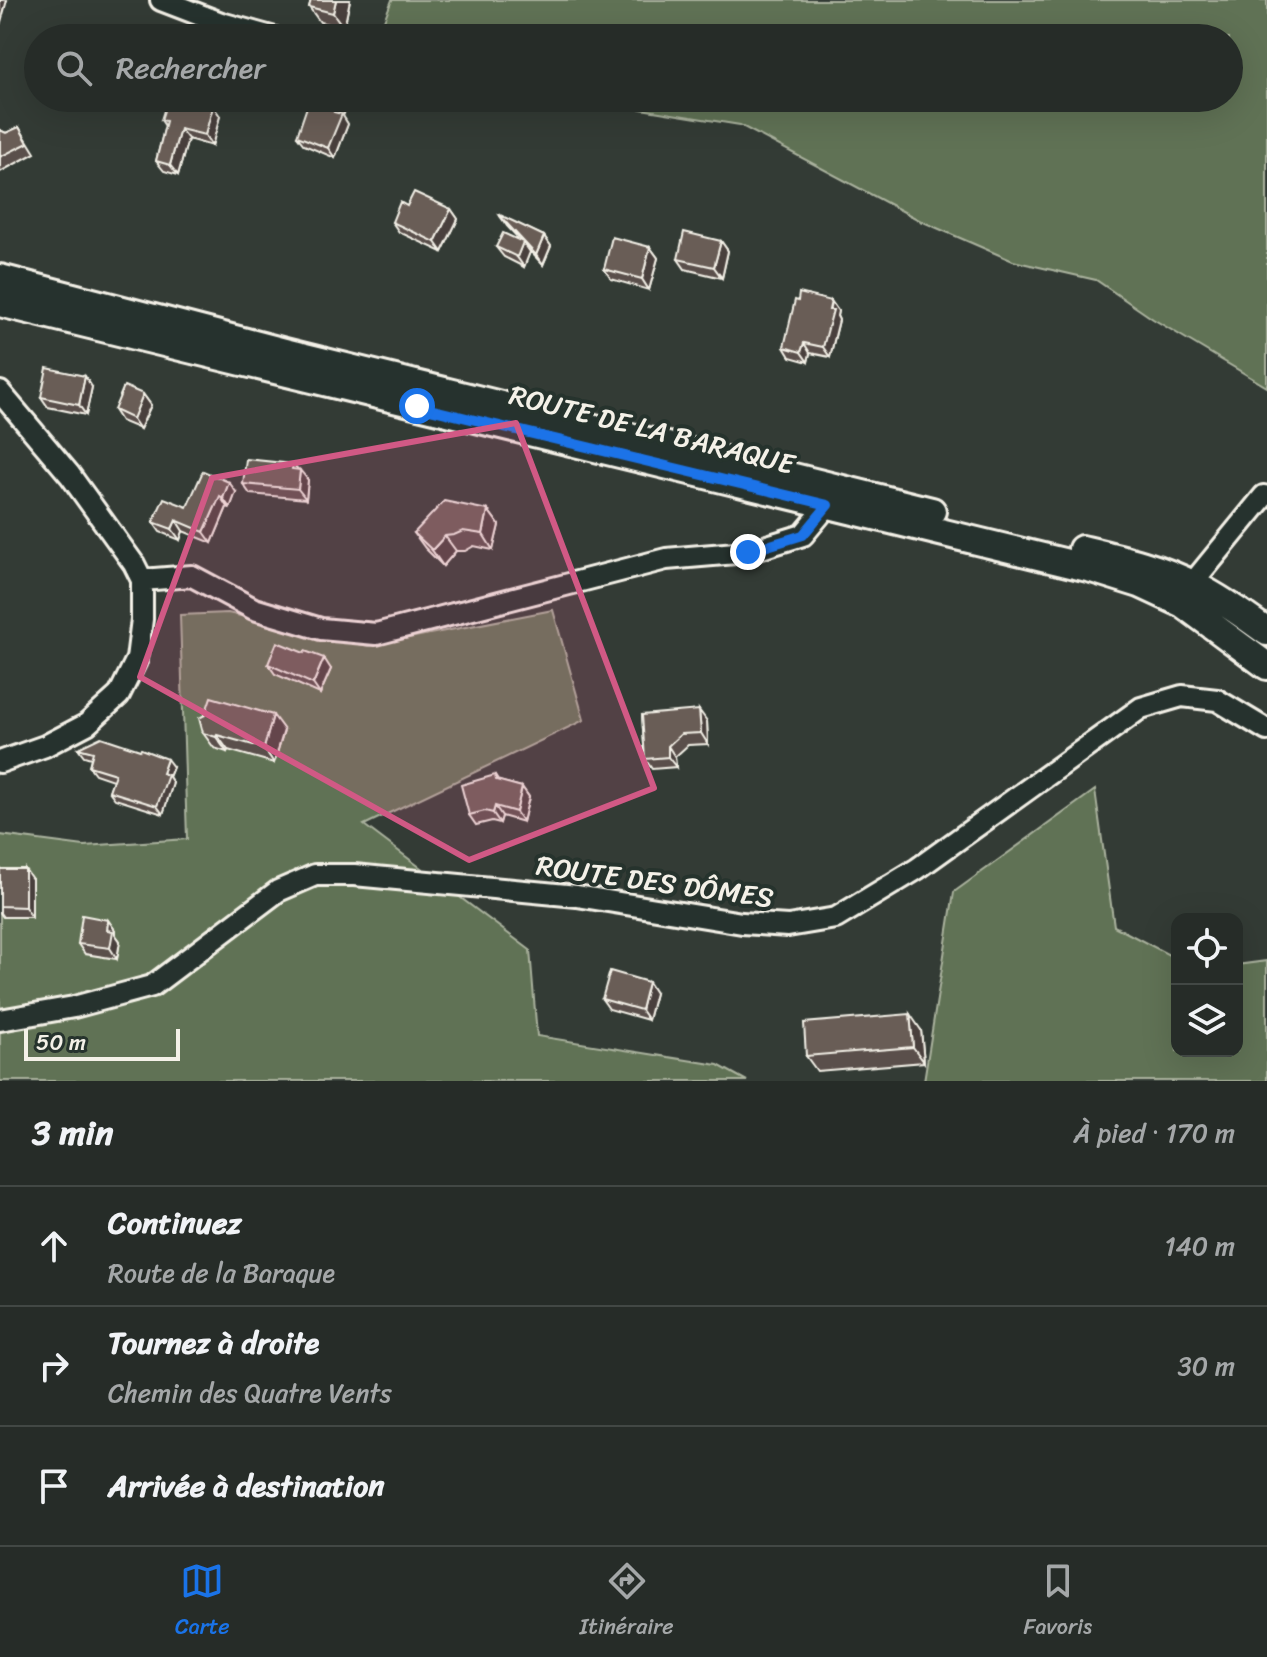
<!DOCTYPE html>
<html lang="fr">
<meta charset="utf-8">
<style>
body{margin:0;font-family:Sriracha,sans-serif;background:#2e3430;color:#f1f3f6}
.controls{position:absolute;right:24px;bottom:24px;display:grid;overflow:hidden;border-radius:16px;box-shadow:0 8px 32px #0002}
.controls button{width:72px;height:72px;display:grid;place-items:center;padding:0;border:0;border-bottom:2px solid #424845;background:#262c28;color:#f1f3f6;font:40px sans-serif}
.scale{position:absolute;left:24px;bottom:20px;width:156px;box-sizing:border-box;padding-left:8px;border:4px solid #f4f1e8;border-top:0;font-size:22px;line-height:28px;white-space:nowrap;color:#f4f1e8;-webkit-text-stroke:6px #26332d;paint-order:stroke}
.stop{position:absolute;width:24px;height:24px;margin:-18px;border:6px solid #1a73e8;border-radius:50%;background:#fff}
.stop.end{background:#1a73e8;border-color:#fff;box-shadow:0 2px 8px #0008}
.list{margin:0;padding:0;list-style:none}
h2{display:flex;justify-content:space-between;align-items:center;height:104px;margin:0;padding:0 32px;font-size:34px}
h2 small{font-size:26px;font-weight:400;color:#a4a7a8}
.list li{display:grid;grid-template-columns:52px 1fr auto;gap:24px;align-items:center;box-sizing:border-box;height:120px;padding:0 32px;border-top:2px solid #424845}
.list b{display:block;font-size:30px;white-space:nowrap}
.list p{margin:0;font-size:26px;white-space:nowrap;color:#a4a7a8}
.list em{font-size:26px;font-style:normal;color:#a4a7a8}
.icon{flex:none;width:44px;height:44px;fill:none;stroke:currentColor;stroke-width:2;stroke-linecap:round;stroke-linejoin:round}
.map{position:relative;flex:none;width:1267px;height:1081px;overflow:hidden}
.search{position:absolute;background:#262c28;box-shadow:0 8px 32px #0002;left:24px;right:24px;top:24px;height:88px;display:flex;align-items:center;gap:20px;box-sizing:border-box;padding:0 28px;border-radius:44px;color:#a4a7a8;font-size:30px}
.sheet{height:464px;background:#262c28}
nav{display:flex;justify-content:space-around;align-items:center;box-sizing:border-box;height:112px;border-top:2px solid #424845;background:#262c28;font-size:22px;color:#a4a7a8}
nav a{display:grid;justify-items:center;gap:4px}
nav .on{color:#1a73e8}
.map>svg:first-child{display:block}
</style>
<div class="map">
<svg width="1267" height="1081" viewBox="0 0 1267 1081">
<rect width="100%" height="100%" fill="#333b35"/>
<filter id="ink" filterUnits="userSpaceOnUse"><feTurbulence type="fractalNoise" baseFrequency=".0125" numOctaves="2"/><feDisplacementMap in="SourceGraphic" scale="16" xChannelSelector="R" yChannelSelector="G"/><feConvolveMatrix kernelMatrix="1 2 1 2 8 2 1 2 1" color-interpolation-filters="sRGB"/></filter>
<g filter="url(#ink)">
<path fill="#617254" stroke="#aab29e" stroke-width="2" d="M 392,0 L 1267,0 L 1267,387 L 1153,319 L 1096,280 L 1013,261 L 921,221 L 740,125 L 573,98 L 1229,98 L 1229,38 L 377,38 Z
M 553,610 L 584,720 L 364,825 L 530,950 L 537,1036 L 718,1065 L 747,1081 L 0,1081 L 0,835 L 84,846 L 187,839 L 180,615 L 228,613 L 368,646 Z
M 1095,790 L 1114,926 L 1177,959 L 1177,1051 L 1237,1051 L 1237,965 L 1267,961 L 1267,1081 L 924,1081 L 954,892 Z"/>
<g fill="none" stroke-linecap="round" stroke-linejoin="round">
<g stroke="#f4f1e8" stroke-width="26">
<path id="minor" d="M 161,0 L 221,23 L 275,38
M 0,392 L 70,475 L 134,564 L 142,580 L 142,619 L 137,659 L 119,695 L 87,724 L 45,746 L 0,762
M 142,580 L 192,576 L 254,609 L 321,629 L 376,634 L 666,559 L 748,552 L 803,535 L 828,505 L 830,495
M 1192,584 L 1264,496
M 0,1020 L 74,1007 L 152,986 L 278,891 L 315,875 L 354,875 L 577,896 L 742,923 L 788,926 L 836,918 L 917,869 L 1141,708 L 1182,696 L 1217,700 L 1267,730"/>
</g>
<g stroke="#f4f1e8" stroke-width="32">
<path id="major" d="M 0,278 L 285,352 L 932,511
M 0,303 L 1092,569 L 1140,584 L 1183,604 L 1267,666
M 1082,549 C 1120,558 1160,567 1194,585 C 1220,598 1244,615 1267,632"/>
</g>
<use href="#minor" stroke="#26332d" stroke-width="20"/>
<use href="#major" stroke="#26332d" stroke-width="26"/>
</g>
<path fill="#5a504b" stroke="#f4f1e8" stroke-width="2" d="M 311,0 L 350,0 L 344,28 L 320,22 L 309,7 Z
M 349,100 L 343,116 L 348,124 L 335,158 L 304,145 L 297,136 Z
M 196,101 L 220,116 L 212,146 L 188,139 L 178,175 L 164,171 L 156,161 L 165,126 L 161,120 Z
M 19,127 L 35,153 L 0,172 L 0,130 L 6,133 Z
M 407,206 L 451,209 L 458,219 L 442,252 L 399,232 L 392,222 Z
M 500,216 L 544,236 L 551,246 L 543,265 L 527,248 L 530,252 L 524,267 L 504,257 L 496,247 L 520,240 L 507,226 Z
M 721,241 L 728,251 L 722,278 L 685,269 L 678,259 Z
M 650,247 L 658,258 L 649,290 L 611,279 L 604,269 Z
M 798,301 L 831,301 L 838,311 L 837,316 L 839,320 L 830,357 L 810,353 L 808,362 L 790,357 L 784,347 Z
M 92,387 L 86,415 L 48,407 L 41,397 Z
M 143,394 L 151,405 L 140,429 L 121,421 L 114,410 Z
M 293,464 L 308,480 L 306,499 L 250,494 L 243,484 Z
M 236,492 L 230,508 L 227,507 L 212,543 L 183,531 L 180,540 L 160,532 L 153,522 L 187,507 Z
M 488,510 L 499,525 L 493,550 L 474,546 L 465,551 L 456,551 L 443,566 L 425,548 L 414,533 Z
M 304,653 L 331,669 L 320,694 L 275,674 L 268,664 Z
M 642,715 L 707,721 L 708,744 L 688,745 L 675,757 L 676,767 L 652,769 L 645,759 Z
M 284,730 L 274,763 L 228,750 L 227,752 L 214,748 L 203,733 Z
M 78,748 L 173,767 L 169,777 L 173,783 L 163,814 L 115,799 L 109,791 L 113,780 L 95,774 L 89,766 L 91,758 L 84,756 Z
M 495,775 L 499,781 L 522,787 L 529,797 L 523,822 L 502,816 L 500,823 L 492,821 L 476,825 L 469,815 Z
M 0,869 L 32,879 L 32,917 L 3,917 L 0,913 Z
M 108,920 L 115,930 L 115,934 L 120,941 L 117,959 L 85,954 L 78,944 Z
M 655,993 L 648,1020 L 609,1009 L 602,999 Z
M 921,1030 L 924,1062 L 817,1071 L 806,1056 Z"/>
<path fill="#4a413d" stroke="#f4f1e8" stroke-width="2" d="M 0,0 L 7,0 L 1,22 L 0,20 Z
M 336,0 L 350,0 L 344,28 L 333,13 Z
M 339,98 L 348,98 L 349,100 L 343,116 L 348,124 L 335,158 L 328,148 L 334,112 Z
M 213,106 L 220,116 L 212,146 L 205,135 Z
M 180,129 L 188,139 L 178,175 L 170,165 Z
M 451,209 L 458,219 L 442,252 L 435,242 Z
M 544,236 L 551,246 L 543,265 L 536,255 Z
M 721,241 L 728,251 L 722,278 L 714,267 Z
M 523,242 L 530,252 L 524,267 L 517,257 Z
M 650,247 L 658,258 L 649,290 L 642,279 Z
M 831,301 L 838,311 L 837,316 L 839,320 L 830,357 L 823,347 Z
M 804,343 L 810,353 L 808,362 L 801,352 Z
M 85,376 L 92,387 L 86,415 L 79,405 Z
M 143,394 L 151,405 L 140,429 L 133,419 Z
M 300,470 L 308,480 L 306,499 L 298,489 Z
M 229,482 L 236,492 L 230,508 L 223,498 Z
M 220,496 L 227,507 L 212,543 L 204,532 Z
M 488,510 L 499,525 L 493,550 L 483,534 Z
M 176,520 L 183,531 L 180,540 L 172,529 Z
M 445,536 L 456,551 L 443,566 L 432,550 Z
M 324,658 L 331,669 L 320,694 L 313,684 Z
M 699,710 L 707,721 L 708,744 L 701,733 Z
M 273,715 L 284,730 L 274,763 L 264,748 Z
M 217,735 L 228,750 L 227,752 L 216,737 Z
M 668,746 L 675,757 L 676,767 L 668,757 Z
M 167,759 L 173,767 L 169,777 L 173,783 L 163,814 L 157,806 L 162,773 Z
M 522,787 L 529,797 L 523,822 L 516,812 Z
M 495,806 L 502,816 L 500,823 L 493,813 Z
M 25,869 L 32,879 L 32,917 L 25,907 Z
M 108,920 L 115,930 L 115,934 L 120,941 L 117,959 L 110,948 L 107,930 Z
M 648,982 L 655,993 L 648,1020 L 641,1010 Z
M 910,1014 L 921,1030 L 924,1062 L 913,1047 Z"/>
<path fill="#695d57" stroke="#f4f1e8" stroke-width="2" d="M 311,0 L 336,0 L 333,13 L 309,7 Z
M 95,33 L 113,38 L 94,38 Z
M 168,98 L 186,98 L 213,106 L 205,135 L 180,129 L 170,165 L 156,161 L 166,121 L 161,120 Z
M 310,98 L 339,98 L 334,112 L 342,114 L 328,148 L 297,136 Z
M 19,127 L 28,143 L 0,157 L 0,130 L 6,133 Z
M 414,192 L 451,209 L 435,242 L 392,222 L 400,202 L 407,206 Z
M 500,215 L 544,236 L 536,255 L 500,216 Z
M 684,232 L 721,241 L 714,267 L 678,259 Z
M 503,233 L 523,242 L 517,257 L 496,247 Z
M 612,237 L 650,247 L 642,279 L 604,269 Z
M 799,293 L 831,301 L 829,310 L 833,310 L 823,347 L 804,343 L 801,352 L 784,347 L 795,300 L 798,301 Z
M 47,368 L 85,376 L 79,405 L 41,397 Z
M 124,386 L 143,394 L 133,419 L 114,410 Z
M 246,459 L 293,464 L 292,469 L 300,470 L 298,489 L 243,484 Z
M 203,471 L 229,482 L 223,498 L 220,496 L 204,532 L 176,520 L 172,529 L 153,522 L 164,498 L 187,507 Z
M 444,501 L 488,510 L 483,534 L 463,531 L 454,535 L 445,536 L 432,550 L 414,533 Z
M 277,642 L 304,653 L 305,651 L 324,658 L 313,684 L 268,664 Z
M 211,697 L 273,715 L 264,748 L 217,735 L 216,737 L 203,733 L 199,718 L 205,715 Z
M 699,710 L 701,733 L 681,734 L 668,746 L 668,757 L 645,759 L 642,715 Z
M 101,737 L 140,750 L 141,749 L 167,759 L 162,773 L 168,775 L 157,806 L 109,791 L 115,774 L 89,766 L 93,752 L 78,748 Z
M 495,775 L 496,780 L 522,787 L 516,812 L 495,806 L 493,813 L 485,811 L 469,815 L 461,785 Z
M 0,869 L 25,869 L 25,907 L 0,906 Z
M 82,915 L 108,920 L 107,930 L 113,931 L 110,948 L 78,944 Z
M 610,971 L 648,982 L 641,1010 L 602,999 Z
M 910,1014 L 913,1047 L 806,1056 L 804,1023 Z"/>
</g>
<g fill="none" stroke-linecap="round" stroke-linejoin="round" filter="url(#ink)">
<path stroke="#1a73e8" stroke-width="10" d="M 417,406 L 828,505 L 803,535 L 748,552"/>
</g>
<path fill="#d15985" fill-opacity="0.2" stroke="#d15985" stroke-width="6" stroke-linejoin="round" d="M 516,423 L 654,788 L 469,860 L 140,677 L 212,478 Z"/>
<g text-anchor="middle" stroke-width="8" stroke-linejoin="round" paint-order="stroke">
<g font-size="28" fill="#f4f1e8" stroke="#26332d">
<text transform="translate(652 429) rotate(14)" y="10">ROUTE DE LA BARAQUE</text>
<text transform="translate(655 881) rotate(8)" y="10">ROUTE DES DÔMES</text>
</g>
</g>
</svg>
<div class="controls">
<button><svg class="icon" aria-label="locate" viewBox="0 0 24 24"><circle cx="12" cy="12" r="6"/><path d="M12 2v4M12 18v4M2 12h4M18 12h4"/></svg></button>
<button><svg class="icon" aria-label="layers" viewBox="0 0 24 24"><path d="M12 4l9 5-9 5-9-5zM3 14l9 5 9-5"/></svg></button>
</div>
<div class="scale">50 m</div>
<div class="stop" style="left:417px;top:406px"></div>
<div class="stop end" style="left:748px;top:552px"></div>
<div class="search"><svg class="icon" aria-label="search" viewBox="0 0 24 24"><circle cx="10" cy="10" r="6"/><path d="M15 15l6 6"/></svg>Rechercher</div>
</div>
<section class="sheet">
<h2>3 min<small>À pied · 170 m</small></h2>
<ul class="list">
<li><svg class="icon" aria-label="ahead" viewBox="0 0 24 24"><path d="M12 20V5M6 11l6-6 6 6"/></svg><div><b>Continuez</b><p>Route de la Baraque</p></div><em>140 m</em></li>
<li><svg class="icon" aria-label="right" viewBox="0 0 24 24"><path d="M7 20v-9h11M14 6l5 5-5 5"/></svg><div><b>Tournez à droite</b><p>Chemin des Quatre Vents</p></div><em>30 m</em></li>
<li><svg class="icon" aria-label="arrive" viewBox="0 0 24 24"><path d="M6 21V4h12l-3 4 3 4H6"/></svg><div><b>Arrivée à destination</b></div></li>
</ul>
</section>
<nav>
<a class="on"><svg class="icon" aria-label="map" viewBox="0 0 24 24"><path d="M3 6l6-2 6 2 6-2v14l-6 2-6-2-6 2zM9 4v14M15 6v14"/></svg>Carte</a>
<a><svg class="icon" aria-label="directions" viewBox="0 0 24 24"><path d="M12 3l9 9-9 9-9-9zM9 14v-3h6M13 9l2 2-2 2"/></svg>Itinéraire</a>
<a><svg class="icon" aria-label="saved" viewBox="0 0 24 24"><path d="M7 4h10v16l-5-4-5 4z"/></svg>Favoris</a>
</nav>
